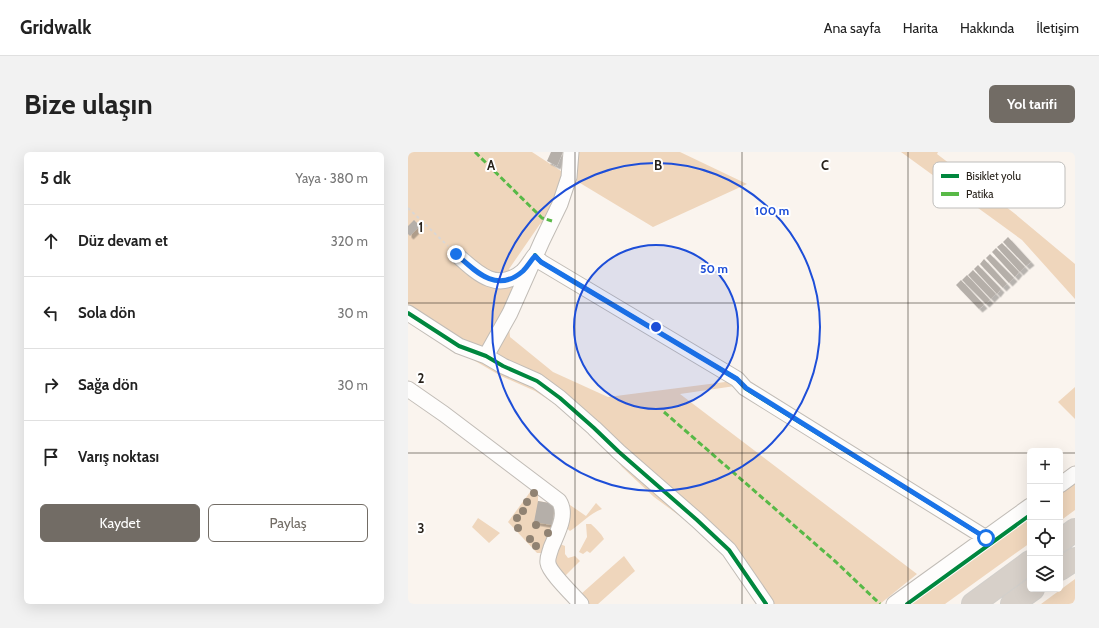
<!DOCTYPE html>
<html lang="tr">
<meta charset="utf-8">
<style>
body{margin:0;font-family:Cabin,sans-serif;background:#f2f2f2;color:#222}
.controls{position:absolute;right:12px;bottom:12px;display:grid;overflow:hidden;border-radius:6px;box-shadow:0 4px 16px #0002}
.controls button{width:36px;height:36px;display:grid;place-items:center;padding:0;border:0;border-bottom:1px solid #e0e0e0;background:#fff;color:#222;font:20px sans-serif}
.stop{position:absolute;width:12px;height:12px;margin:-9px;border:3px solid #1a73e8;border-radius:50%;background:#fff}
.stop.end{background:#1a73e8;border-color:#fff;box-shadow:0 1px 4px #0008}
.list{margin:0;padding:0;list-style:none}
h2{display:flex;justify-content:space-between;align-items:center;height:52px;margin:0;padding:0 16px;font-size:17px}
h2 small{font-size:13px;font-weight:400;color:#767676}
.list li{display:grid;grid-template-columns:26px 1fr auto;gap:12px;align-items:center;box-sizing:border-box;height:72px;padding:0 16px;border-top:1px solid #e0e0e0}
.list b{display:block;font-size:15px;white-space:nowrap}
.list em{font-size:13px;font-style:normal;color:#767676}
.actions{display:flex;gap:8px;padding:12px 16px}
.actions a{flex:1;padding:9px 0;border:1px solid #726c65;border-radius:6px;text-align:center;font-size:14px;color:#726c65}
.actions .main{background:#726c65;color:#fff}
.icon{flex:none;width:22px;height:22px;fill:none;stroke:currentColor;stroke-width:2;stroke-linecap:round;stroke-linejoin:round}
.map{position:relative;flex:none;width:667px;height:452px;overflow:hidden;border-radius:6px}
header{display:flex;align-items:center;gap:24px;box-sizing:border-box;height:56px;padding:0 20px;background:#fff;border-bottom:1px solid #e0e0e0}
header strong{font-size:19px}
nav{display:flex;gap:22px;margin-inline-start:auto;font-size:14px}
.intro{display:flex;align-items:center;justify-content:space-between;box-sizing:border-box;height:96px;padding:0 24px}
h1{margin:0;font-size:28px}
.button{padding:10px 18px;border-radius:6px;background:#726c65;color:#fff;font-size:14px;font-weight:700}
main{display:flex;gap:24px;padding:0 24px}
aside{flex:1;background:#fff;border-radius:6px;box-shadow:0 4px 16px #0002}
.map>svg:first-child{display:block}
</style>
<header>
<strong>Gridwalk</strong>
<nav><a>Ana sayfa</a><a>Harita</a><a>Hakkında</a><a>İletişim</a></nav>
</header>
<div class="intro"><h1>Bize ulaşın</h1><a class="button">Yol tarifi</a></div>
<main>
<aside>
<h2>5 dk<small>Yaya · 380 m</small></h2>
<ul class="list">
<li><svg class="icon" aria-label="ahead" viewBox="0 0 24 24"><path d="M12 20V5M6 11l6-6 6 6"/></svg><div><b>Düz devam et</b></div><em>320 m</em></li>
<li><svg class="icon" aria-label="left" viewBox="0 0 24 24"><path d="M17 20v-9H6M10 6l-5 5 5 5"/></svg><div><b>Sola dön</b></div><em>30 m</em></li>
<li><svg class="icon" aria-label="right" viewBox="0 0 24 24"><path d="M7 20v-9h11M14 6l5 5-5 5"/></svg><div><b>Sağa dön</b></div><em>30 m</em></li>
<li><svg class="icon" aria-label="arrive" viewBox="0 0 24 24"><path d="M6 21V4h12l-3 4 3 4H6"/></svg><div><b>Varış noktası</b></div></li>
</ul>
<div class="actions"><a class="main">Kaydet</a><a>Paylaş</a></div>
</aside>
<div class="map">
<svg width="667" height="452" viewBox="0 0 667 452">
<defs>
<filter id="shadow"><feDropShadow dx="3.5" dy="3.5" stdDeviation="0" flood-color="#0004"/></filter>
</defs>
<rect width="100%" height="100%" fill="#faf4ee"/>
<path fill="#efd6bc" d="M 0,0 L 124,0 L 156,21 L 138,69 L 132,72 L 101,117 L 114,130 L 101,174 L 102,185 L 145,220 L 200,245 L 325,229 L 327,234 L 272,242 L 509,422 L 472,452 L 352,452 L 303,387 L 246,345 L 214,315 L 199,297 L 187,288 L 184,283 L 153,256 L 127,239 L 93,224 L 0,170 Z
M 170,0 L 272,0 L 339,32 L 245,75 L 167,28 Z
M 493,0 L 530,0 L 529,2 L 606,61 L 667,112 L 667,147 L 614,88 Z
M 667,235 L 667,267 L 650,250 Z
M 667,324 L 667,358 L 652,369 L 652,335 Z
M 125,336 L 130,339 L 130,349 L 147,352 L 144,373 L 134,401 L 129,401 L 100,370 Z
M 188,351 L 194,357 C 181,362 173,372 162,379 L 155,373 L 162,353 L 178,364 Z
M 622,357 L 622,391 L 537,452 L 491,452 Z
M 70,366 L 92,381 L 81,391 L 64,375 Z
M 178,372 L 183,372 C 188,377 193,381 196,387 L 182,401 L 179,399 L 175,402 L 171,400 L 179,385 Z
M 152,392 L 157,394 L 157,402 L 160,406 L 167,404 L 172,409 L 156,425 L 145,411 Z
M 216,404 L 227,419 L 190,452 L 179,452 L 173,442 Z
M 667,427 L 667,452 L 633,452 Z"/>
<path fill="#b5afa9" filter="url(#shadow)" d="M 143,0 L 155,0 L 149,14 L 139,9 Z
M 6,68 L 12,74 L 2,84 L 0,82 L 0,74 Z
M 600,85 L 623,110 L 618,114 L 595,90 Z
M 594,91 L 617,115 L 612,120 L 589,95 Z
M 588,96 L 611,120 L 607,125 L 584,100 Z
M 582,102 L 606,126 L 601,131 L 578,106 Z
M 576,107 L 599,132 L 595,136 L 572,112 Z
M 570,113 L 593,137 L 589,142 L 566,117 Z
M 565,118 L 588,142 L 583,147 L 560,123 Z
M 559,123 L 582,148 L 578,152 L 554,128 Z
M 553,128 L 576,153 L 571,157 L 548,133 Z
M 130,349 L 147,352 L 144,373 L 126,370 Z"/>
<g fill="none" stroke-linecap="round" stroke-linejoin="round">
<g stroke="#c1bcb6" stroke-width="17">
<path id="minor" d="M 48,102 C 68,120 89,142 115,119 C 120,114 123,108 127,103 L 133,110 L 329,227 L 337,236 L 578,386
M 0,161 L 51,194 L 78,204 L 95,214 L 129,229 L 152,246 L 186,276 L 211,300 L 289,368 L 321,398 L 358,452
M 78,204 L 102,161 L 134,89 L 152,52 L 161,25 L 163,0
M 0,237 L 36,262 L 151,349 C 160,363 149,381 143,396 C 142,400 139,406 140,411 C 141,420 166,444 173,452
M 652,333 L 667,322
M 486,452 L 622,354"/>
</g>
<g stroke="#d2cfcb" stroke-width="24">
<path id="highway" d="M 652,389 L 667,378
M 652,417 L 667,407
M 565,452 L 622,410
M 604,452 L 625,437"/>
</g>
<path stroke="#dad7d5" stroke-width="2" stroke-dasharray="3 3" stroke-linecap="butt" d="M 0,56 L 40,94"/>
<use href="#minor" stroke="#fefdfc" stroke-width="15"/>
<use href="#highway" stroke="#d7d0c9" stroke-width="22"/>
<path stroke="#58b947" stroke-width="3" stroke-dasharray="6 3" stroke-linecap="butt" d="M 67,0 L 134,66 L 144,69
M 256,260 L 428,410 L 472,452"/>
<g stroke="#fff" stroke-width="6">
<path id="cycleway" d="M 127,103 L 133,110 L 329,227 L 337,236 L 578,386
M 0,161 L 51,194 L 78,204 L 95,214 L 129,229 L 152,246 L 186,276 L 211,300 L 289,368 L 321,398 L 358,452
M 499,452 L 622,363"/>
</g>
<use href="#cycleway" stroke="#00873e" stroke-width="4"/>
</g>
<g fill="#908272">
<circle cx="126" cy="341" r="4"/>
<circle cx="119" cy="350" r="4"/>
<circle cx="115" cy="359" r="4"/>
<circle cx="109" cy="366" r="4"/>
<circle cx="128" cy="373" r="4"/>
<circle cx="110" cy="376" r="4"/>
<circle cx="140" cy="381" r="4"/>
<circle cx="122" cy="387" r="4"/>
<circle cx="128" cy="394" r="4"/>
</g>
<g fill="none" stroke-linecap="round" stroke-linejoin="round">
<path stroke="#1a73e8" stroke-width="5" d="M 48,102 C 68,120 89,142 115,119 C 120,114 123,108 127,104 L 133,110 L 329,227 L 338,236 L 578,386"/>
</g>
<path fill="none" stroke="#28221b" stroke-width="1" stroke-opacity="0.55" d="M 167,0 L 167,452M 334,0 L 334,452M 500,0 L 500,452M 0,151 L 667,151M 0,301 L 622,301M 652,301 L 667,301"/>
<circle cx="248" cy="175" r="82" fill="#1d4ed8" fill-opacity=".12"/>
<g fill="none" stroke="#1d4ed8" stroke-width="2">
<circle cx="248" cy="175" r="82"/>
<circle cx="248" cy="175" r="164"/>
</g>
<rect x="525" y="10" width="132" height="46" rx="6" fill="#fff" stroke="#bebdbb" stroke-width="1"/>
<rect x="533" y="22" width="18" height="4" fill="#00873e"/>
<rect x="533" y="40" width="18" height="4" fill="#58b947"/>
<g font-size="11" fill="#28221b">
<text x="558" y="28">Bisiklet yolu</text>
<text x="558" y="46">Patika</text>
</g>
<g font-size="13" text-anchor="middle" font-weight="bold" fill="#28221b" stroke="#fff" stroke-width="4" stroke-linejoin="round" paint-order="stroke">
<text x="83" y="18">A</text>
<text x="250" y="18">B</text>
<text x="417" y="18">C</text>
<text x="13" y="80">1</text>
<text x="13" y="231">2</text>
<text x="13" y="381">3</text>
</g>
<circle cx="248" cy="175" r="6" fill="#1d4ed8" stroke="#fff" stroke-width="2"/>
<g font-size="12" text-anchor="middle" font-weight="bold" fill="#1d4ed8" stroke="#fff" stroke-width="4" stroke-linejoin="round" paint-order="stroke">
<text x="364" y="63">100 m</text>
<text x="306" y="121">50 m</text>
</g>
</svg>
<div class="controls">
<button>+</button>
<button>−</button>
<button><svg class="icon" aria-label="locate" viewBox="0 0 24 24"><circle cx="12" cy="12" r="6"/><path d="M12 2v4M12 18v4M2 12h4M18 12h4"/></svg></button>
<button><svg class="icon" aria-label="layers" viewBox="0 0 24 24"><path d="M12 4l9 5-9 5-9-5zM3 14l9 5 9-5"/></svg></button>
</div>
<div class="stop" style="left:578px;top:386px"></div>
<div class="stop end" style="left:48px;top:102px"></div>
</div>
</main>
